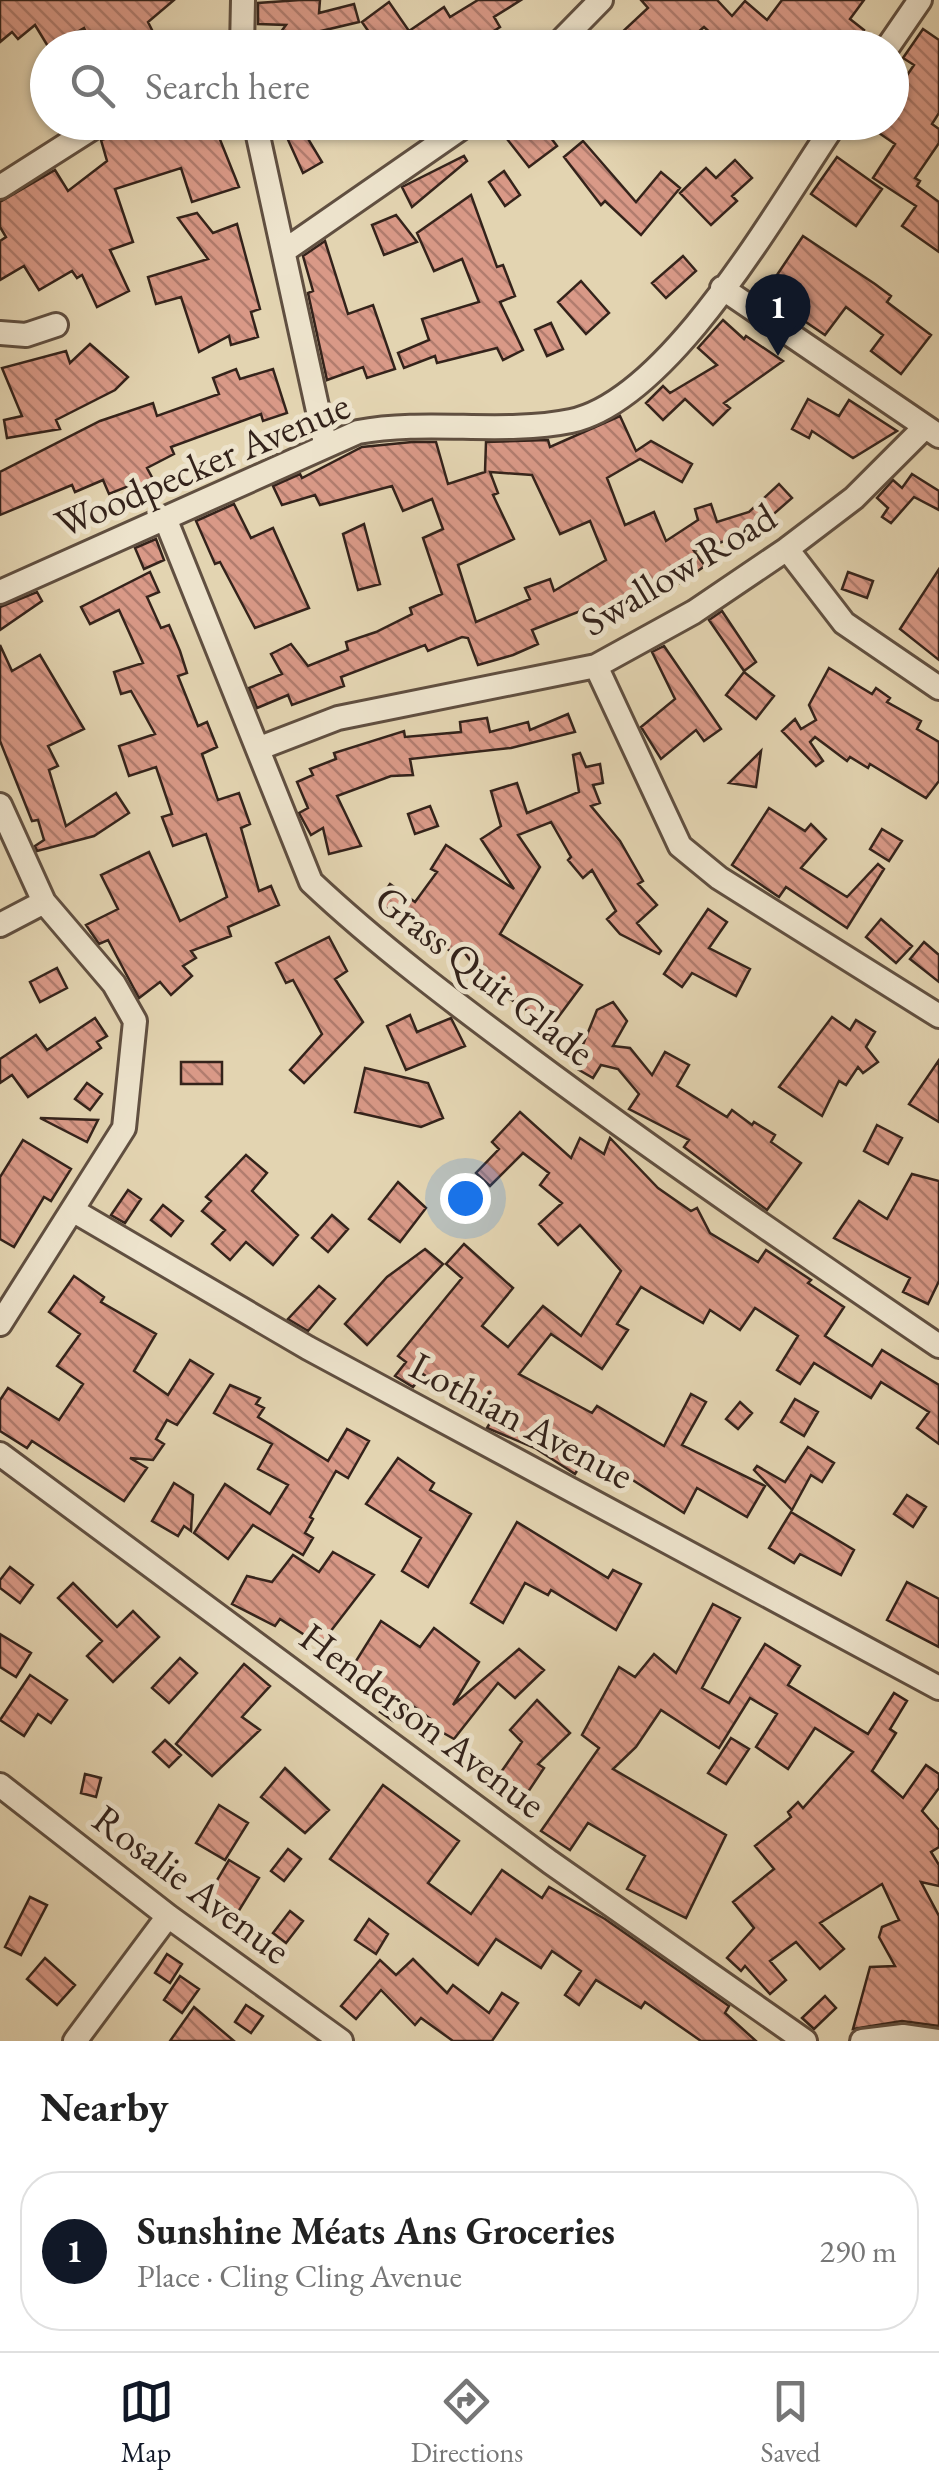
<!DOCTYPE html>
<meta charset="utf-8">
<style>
body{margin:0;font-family:"EB Garamond",serif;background:#f6f6f6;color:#222}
.you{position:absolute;left:465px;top:1198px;width:35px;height:35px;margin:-25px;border:8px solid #fff;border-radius:50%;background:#1a73e8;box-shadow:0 0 0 15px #1a73e833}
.badge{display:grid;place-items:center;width:65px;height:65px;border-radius:50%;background:#111827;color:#fff;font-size:32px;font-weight:700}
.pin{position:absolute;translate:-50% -82px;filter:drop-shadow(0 2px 5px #0008)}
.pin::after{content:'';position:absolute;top:52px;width:35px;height:30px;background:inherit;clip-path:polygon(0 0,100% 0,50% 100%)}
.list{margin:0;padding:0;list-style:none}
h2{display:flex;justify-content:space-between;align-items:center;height:130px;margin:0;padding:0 40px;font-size:42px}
h2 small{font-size:32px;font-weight:400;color:#767676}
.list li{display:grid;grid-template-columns:65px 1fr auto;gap:30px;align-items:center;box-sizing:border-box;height:160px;margin:0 20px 20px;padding:0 20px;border:2px solid #e0e0e0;border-radius:40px}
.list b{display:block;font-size:38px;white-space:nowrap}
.list p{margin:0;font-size:32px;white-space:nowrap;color:#767676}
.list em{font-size:32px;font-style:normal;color:#767676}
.icon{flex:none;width:55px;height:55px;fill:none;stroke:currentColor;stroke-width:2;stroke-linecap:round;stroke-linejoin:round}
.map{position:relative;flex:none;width:939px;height:2041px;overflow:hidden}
.search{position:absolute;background:#fff;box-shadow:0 2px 8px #0004;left:30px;right:30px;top:30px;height:110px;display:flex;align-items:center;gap:25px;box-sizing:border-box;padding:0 35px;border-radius:55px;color:#767676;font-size:38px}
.sheet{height:310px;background:#fff}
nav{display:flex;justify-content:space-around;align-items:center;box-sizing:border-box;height:140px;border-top:2px solid #e0e0e0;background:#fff;font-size:28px;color:#767676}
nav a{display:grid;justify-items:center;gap:5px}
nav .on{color:#111827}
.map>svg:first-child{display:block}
</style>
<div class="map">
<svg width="939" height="2041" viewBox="0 0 939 2041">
<defs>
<pattern id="building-back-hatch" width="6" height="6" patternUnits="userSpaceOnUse" patternTransform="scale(2.5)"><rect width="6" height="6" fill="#d99987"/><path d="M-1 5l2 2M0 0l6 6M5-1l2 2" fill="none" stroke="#b17c6e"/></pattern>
</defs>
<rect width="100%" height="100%" fill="#e3d4b1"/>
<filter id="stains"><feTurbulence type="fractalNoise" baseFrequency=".002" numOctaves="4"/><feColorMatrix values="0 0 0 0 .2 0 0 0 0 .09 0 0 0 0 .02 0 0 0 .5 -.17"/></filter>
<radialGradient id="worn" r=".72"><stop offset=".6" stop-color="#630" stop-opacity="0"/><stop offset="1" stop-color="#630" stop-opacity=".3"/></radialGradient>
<path fill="url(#building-back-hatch)" stroke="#34231b" stroke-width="2.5" fill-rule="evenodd" d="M 0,0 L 174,0 L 148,22 L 153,32 L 126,48 L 93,48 L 84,28 L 49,48 L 35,25 L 18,39 L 12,32 L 0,42 Z
M 300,0 L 320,0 L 319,13 L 354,4 L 359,22 L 321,31 L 325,48 L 269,48 L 286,25 L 258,24 L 258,3 Z
M 478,0 L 521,0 L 494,17 L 500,27 L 467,48 L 380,48 L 362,22 L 389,2 L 409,31 L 444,7 L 450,17 Z
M 641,0 L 717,0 L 732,16 L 745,1 L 767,20 L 782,0 L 864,0 L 850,19 L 864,30 L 851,48 L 727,48 L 704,27 L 680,48 L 631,48 L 619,35 L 648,8 Z
M 923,29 L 939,40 L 939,113 L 932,124 L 939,129 L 939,143 L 915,178 L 920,181 L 917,186 L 939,202 L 939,252 L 902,226 L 916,206 L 873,178 L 895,144 L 863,122 L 892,122 L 892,97 L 914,65 L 903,58 Z
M 158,122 L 169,122 L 175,134 L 213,122 L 239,187 L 192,202 L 181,168 L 115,189 L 133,242 L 110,250 L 129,291 L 97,307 L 82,275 L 77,278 L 72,271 L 39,290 L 24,266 L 0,280 L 0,241 L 6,237 L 0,227 L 0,202 L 55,170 L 68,191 L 107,161 L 101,140 Z
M 280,122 L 298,122 L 322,162 L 303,173 Z
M 529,122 L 539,122 L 557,146 L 529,167 L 507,139 Z
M 583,141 L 636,202 L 661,172 L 680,188 L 641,235 L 605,201 L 601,205 L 564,157 Z
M 464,156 L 467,161 L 412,207 L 402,187 Z
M 837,157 L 882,189 L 856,226 L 811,194 Z
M 735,160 L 752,178 L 732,196 L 737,201 L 711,225 L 680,193 L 706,168 L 716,178 Z
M 504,171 L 520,195 L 505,206 L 489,182 Z
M 471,195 L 497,267 L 503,265 L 515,296 L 500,302 L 523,350 L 503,360 L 497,348 L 437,363 L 435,356 L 404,368 L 398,353 L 429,340 L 422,319 L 479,302 L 462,259 L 434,271 L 417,233 Z
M 197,213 L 213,233 L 237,224 L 260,309 L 251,312 L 258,337 L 231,345 L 229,336 L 199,352 L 181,297 L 156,304 L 148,277 L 208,259 L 178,218 Z
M 396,215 L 417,242 L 384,255 L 372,225 Z
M 803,236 L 875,284 L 891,296 L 887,302 L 931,335 L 901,374 L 871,351 L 883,335 L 846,307 L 825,335 L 775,301 L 786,285 L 775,278 Z
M 325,241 L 348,314 L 373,305 L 395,369 L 367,378 L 363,367 L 327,380 L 308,293 L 313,291 L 303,256 Z
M 683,256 L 696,271 L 666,298 L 652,283 Z
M 581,281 L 609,313 L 586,334 L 558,302 Z
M 723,320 L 744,339 L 746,336 L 783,361 L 724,403 L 730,408 L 713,425 L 685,399 L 663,420 L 646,403 L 663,386 L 670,393 L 717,365 L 698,348 Z
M 551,323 L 563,349 L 547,356 L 535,330 Z
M 90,344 L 128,377 L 115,390 L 56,420 L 60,429 L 7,438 L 4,420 L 22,416 L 2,368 L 66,351 L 70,363 Z
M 236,369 L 240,379 L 273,369 L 287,413 L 263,421 L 261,414 L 171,447 L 174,454 L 147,468 L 154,481 L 134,491 L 131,485 L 109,494 L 103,480 L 75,492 L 72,485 L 0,515 L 0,472 L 100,421 L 153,403 L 157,416 L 219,394 L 213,378 Z
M 808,399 L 839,416 L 849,400 L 897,431 L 853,458 L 812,431 L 809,438 L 792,429 Z
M 620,416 L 636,451 L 651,441 L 692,464 L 682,482 L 640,459 L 607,478 L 625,525 L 654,512 L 666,541 L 698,520 L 695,509 L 711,504 L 717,522 L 749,512 L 779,484 L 792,498 L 753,532 L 694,551 L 705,566 L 680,583 L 676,576 L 629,600 L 626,595 L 592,615 L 588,608 L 532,630 L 538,644 L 513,655 L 478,665 L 468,638 L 462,637 L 428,651 L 425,645 L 341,677 L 344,686 L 292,705 L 288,695 L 257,708 L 249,688 L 282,674 L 271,654 L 291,644 L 308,666 L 348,650 L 346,642 L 376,632 L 412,614 L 410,608 L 442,594 L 423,538 L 443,529 L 432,499 L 403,511 L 392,486 L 320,505 L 315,495 L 282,505 L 273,486 L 300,474 L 302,478 L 362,447 L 412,442 L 436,442 L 448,484 L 485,472 L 486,442 L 548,440 L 550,447 ZM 490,472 L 532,475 L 560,534 L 590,521 L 606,560 L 554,591 L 550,579 L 525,588 L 530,599 L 476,622 L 458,565 L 514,539 L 493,495 L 498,493 Z
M 912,474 L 939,491 L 939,510 L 914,497 L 891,523 L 882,517 L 888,508 L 877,498 L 893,480 L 902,488 Z
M 234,504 L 251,538 L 273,528 L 309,608 L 255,628 L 220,562 L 215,564 L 196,521 Z
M 364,524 L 380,584 L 358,590 L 343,534 Z
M 156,539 L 164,560 L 144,569 L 135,548 Z
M 939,569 L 939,660 L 900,629 Z
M 150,572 L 159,592 L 147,597 L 161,628 L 169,625 L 180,651 L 187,673 L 178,676 L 198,726 L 207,722 L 217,747 L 202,754 L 218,800 L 239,793 L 250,824 L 241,828 L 259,891 L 271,886 L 279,905 L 228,927 L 231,936 L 191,951 L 196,958 L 183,966 L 192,976 L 171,995 L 160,982 L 139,998 L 108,940 L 99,944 L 86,925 L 118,909 L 101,875 L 149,852 L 180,921 L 227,897 L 206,834 L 173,846 L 162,817 L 172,814 L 156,767 L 129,776 L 119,746 L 155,734 L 131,691 L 121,694 L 114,672 L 143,663 L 119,610 L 90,624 L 81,607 Z
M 848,572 L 873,581 L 867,598 L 842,589 Z
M 37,592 L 42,601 L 0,630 L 0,607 Z
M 722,611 L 756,662 L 744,671 L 709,620 Z
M 0,645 L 12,671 L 40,655 L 84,729 L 48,746 L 58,766 L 49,770 L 66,826 L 116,793 L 129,813 L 94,836 L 37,851 L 35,846 L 44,840 L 38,820 L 32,821 L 0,741 Z
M 664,646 L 721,729 L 704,741 L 696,730 L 661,759 L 641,727 L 675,699 L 652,652 Z
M 829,668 L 872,694 L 876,688 L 890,698 L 887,702 L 921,721 L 917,729 L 939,742 L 939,781 L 926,798 L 870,764 L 868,768 L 850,757 L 847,761 L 815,737 L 810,742 L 823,761 L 816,766 L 782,731 L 795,719 L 801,729 L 816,720 L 809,705 Z
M 744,672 L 774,696 L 756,719 L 726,695 Z
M 568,714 L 575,732 L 511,748 L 410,759 L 413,775 L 391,776 L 337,796 L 361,846 L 329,854 L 323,828 L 311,835 L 299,813 L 308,808 L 297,782 L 313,775 L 310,769 L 336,759 L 334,753 L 404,731 L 405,737 L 461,732 L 460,722 L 487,718 L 490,732 L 528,722 L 530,730 Z
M 761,751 L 756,787 L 729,783 Z
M 580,753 L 586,767 L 600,764 L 603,783 L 593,785 L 600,803 L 591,806 L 620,841 L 643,881 L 638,884 L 657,905 L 637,923 L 661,951 L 659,954 L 620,934 L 607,919 L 616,911 L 592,870 L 583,878 L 568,860 L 571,857 L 551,822 L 518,835 L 540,867 L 500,934 L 582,985 L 551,1027 L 487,983 L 461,948 L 454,955 L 428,930 L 377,903 L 390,884 L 415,902 L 437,872 L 431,869 L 446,845 L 514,889 L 481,839 L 501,826 L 491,791 L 517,783 L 527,813 L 579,792 L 573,755 Z
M 430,806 L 438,826 L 415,834 L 408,814 Z
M 769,808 L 805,831 L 811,824 L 826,839 L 801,868 L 847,897 L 878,864 L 884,869 L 847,928 L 786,887 L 779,897 L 732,865 Z
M 882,829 L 902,841 L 889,861 L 870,849 Z
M 708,909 L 727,922 L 709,948 L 750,969 L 736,996 L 692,973 L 682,987 L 664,974 Z
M 881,919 L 912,946 L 896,963 L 866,937 Z
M 329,937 L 347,971 L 335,979 L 363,1022 L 304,1083 L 290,1070 L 322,1034 L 293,980 L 286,983 L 276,963 Z
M 924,942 L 939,955 L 939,982 L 910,959 Z
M 57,968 L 67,988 L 40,1002 L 30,982 Z
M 613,1002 L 627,1021 L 613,1046 L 630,1048 L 652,1075 L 665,1052 L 689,1065 L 677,1086 L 727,1117 L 732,1110 L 752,1125 L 754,1122 L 775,1135 L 771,1142 L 801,1163 L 767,1210 L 684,1147 L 689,1140 L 629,1109 L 639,1094 L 618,1069 L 601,1065 L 593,1078 L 574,1067 L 597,1010 Z
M 410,1015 L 417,1032 L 451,1018 L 465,1046 L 406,1070 L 387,1026 Z
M 832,1017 L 850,1030 L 856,1020 L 875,1032 L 866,1047 L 878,1062 L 863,1073 L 858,1067 L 846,1085 L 839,1081 L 822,1116 L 779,1087 Z
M 95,1018 L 107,1036 L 97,1042 L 101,1048 L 28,1097 L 12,1075 L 0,1083 L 0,1059 L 36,1035 L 47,1050 Z
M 939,1060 L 939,1122 L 909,1104 Z
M 181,1062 L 222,1062 L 222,1084 L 181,1084 Z
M 365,1068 L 428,1083 L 443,1118 L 421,1127 L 355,1112 Z
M 87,1083 L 102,1094 L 90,1110 L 75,1099 Z
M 520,1112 L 571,1158 L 580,1138 L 604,1154 L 610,1138 L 658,1188 L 691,1211 L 697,1208 L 710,1233 L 758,1262 L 766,1250 L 811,1280 L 808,1283 L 844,1307 L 825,1336 L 872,1366 L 882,1350 L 939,1385 L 939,1444 L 917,1428 L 929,1412 L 881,1382 L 871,1398 L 814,1363 L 800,1384 L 777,1370 L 798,1336 L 755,1308 L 740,1330 L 710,1310 L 703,1323 L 641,1287 L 617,1324 L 628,1330 L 602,1369 L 551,1334 L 519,1374 L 592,1413 L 597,1406 L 664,1446 L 691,1394 L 706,1402 L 682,1445 L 765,1486 L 747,1517 L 697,1488 L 684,1513 L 589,1452 L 575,1474 L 535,1448 L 487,1428 L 493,1418 L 440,1377 L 435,1383 L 423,1374 L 413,1387 L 395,1376 L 406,1362 L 398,1356 L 462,1278 L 446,1264 L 464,1244 L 513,1288 L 482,1326 L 508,1347 L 543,1306 L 581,1336 L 621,1271 L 580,1225 L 558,1245 L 539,1224 L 562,1203 L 540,1185 L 549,1173 L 523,1153 L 490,1186 L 476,1173 L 499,1149 L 492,1142 Z
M 40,1118 L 98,1120 L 87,1142 Z
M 877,1125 L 902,1138 L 888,1164 L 864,1151 Z
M 23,1140 L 71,1169 L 51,1201 L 44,1197 L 14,1247 L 0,1239 L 0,1177 Z
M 246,1155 L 267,1173 L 252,1191 L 298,1235 L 273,1265 L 246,1242 L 230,1260 L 212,1244 L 225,1230 L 202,1211 L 211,1201 L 206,1197 Z
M 912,1174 L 939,1181 L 939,1281 L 928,1304 L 903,1292 L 910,1278 L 834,1238 L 859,1201 L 887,1219 Z
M 398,1182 L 426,1208 L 400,1242 L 369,1219 Z
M 128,1190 L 141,1199 L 125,1223 L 111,1215 Z
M 163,1205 L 183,1221 L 171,1236 L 151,1220 Z
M 332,1215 L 348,1229 L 328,1252 L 312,1238 Z
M 425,1249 L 443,1264 L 367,1345 L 345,1324 L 387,1277 Z
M 74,1276 L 104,1297 L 101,1302 L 156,1334 L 134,1371 L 168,1395 L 190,1360 L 213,1374 L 177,1425 L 167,1420 L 156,1439 L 164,1444 L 153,1460 L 130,1458 L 147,1468 L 124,1501 L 32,1441 L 27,1448 L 0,1431 L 0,1400 L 8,1388 L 59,1420 L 83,1384 L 57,1366 L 80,1334 L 49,1312 Z
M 319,1286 L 335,1299 L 308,1331 L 288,1319 Z
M 230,1385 L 260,1398 L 256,1404 L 264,1408 L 258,1417 L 328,1461 L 347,1429 L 369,1441 L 348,1478 L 336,1471 L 310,1517 L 313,1519 L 305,1533 L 313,1538 L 303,1555 L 253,1525 L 228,1559 L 194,1533 L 225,1484 L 270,1514 L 288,1485 L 258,1469 L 272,1444 L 214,1413 Z
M 795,1399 L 818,1412 L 804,1436 L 781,1422 Z
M 740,1402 L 752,1413 L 738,1429 L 726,1419 Z
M 808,1447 L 834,1463 L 822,1482 L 811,1475 L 792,1510 L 754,1470 L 757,1466 L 785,1482 Z
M 398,1458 L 434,1483 L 430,1490 L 471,1514 L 428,1587 L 402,1571 L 421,1538 L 366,1504 Z
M 174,1483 L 193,1495 L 191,1531 L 184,1526 L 178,1536 L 152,1521 Z
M 907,1495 L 926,1507 L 913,1527 L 894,1514 Z
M 791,1512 L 854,1550 L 841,1575 L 800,1554 L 794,1563 L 769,1548 Z
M 517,1522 L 608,1578 L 613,1570 L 641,1584 L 616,1630 L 551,1590 L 548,1595 L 525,1583 L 503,1623 L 471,1603 Z
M 333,1552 L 374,1575 L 320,1645 L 280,1619 L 275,1626 L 232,1604 L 247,1576 L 272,1582 L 293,1555 L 319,1572 Z
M 10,1567 L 33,1585 L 20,1603 L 0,1588 L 0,1580 Z
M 907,1582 L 939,1599 L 939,1647 L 887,1620 Z
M 73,1583 L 117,1627 L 133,1611 L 159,1637 L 113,1682 L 87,1656 L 102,1641 L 58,1598 Z
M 713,1604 L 740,1618 L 702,1688 L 729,1703 L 765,1644 L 800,1666 L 788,1685 L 868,1734 L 894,1693 L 907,1701 L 890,1729 L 896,1733 L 872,1771 L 903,1798 L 926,1765 L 939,1774 L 939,1788 L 922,1811 L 939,1830 L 939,1847 L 931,1852 L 939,1865 L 939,1886 L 921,1882 L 939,1916 L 939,2026 L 902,2021 L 853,2029 L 870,1967 L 895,1966 L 879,1937 L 882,1927 L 899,1920 L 882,1884 L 820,1923 L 844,1949 L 820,1969 L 796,1942 L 770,1961 L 786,1980 L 770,1994 L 745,1966 L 741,1971 L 727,1958 L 754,1928 L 733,1902 L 774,1869 L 755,1846 L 791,1817 L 788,1812 L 798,1802 L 803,1808 L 853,1752 L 815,1728 L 788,1769 L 756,1747 L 777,1714 L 750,1698 L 719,1748 L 661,1710 L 636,1747 L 613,1769 L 726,1835 L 686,1918 L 627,1889 L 645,1856 L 588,1823 L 570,1850 L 541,1831 L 599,1748 L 582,1735 L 619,1667 L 635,1677 L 654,1654 L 676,1673 Z
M 381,1621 L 420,1647 L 434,1628 L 479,1662 L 453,1705 L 519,1649 L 544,1670 L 515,1698 L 498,1683 L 454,1739 L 433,1727 L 436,1723 L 410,1704 L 393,1721 L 380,1712 L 387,1704 L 351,1669 Z
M 0,1634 L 31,1653 L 16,1677 L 0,1667 Z
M 180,1658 L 197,1673 L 169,1703 L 152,1688 Z
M 244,1664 L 270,1686 L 242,1717 L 260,1730 L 212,1776 L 176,1744 Z
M 30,1675 L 67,1700 L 51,1723 L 38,1714 L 24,1736 L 0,1720 Z
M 537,1700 L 570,1733 L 538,1764 L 544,1768 L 520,1804 L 492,1785 L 522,1742 L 510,1730 Z
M 731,1738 L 749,1749 L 726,1784 L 708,1773 Z
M 165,1740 L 181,1755 L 169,1767 L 153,1752 Z
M 285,1768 L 329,1810 L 305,1833 L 261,1797 Z
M 85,1774 L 101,1778 L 96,1797 L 81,1793 Z
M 383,1785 L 459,1841 L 428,1883 L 471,1914 L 502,1870 L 542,1898 L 549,1887 L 605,1919 L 729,2006 L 725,2013 L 756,2041 L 701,2041 L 645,2002 L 641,2008 L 596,1980 L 579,2005 L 565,1995 L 581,1971 L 552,1951 L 541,1968 L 496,1939 L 478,1965 L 330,1859 Z
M 219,1805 L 248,1823 L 225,1860 L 196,1843 Z
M 288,1849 L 301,1859 L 284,1881 L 271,1871 Z
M 229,1860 L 259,1878 L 230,1925 L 201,1907 Z
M 30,1897 L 47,1905 L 21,1955 L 5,1947 Z
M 290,1911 L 303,1921 L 286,1943 L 273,1933 Z
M 369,1919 L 388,1934 L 376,1954 L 355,1940 Z
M 167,1954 L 182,1964 L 170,1983 L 155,1973 Z
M 45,1958 L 75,1985 L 57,2005 L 27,1979 Z
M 413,1959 L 447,1993 L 453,1985 L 489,2013 L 502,1993 L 518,2003 L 492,2041 L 453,2041 L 421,2018 L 415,2025 L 381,1990 L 356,2019 L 341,2006 L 380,1960 L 396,1975 Z
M 180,1976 L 199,1989 L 182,2013 L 164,2000 Z
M 825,1996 L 836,2008 L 814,2029 L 802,2018 Z
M 246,2005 L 263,2016 L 251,2033 L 235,2022 Z
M 194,2007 L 234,2041 L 170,2041 Z"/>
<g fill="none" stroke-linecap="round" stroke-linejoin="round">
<g stroke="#604f40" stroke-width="28">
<path id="street" d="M 242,48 L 243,0
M 554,48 L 601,0
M 887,48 L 920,0
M 255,122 L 325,443
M 0,187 L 102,122
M 284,251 L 470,122
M 722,288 L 939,436
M 0,333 L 26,335 L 56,325
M 165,518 L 311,882 C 379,946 455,1003 529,1058 C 663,1158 801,1252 939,1346
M 787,549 L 844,623 L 939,688
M 0,592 L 358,432 C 428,419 502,435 571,421 C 672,399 779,205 836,122
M 596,666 L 680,846 L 719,878 L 939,1016
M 260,748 L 338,718 L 596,666 L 694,612 L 787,549 L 854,498 L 925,427
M 0,805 L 44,902 L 114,984 L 135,1021 L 124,1128 L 0,1324
M 0,925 L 44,902
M 74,1211 L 308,1348 L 939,1688
M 0,1454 L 550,1862 L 805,2041
M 0,1785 L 168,1916 L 341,2041
M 75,2041 L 168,1916
M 862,2041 L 903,2036 L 939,2041"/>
</g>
<use href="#street" stroke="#ede3cc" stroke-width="22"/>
</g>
<g text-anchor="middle" stroke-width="10" stroke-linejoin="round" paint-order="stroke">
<g font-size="40" fill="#34231b" stroke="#ede3cc">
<text transform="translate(202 464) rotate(-23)" y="14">Woodpecker Avenue</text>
<text transform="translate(678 569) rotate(-31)" y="14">Swallow Road</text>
<text transform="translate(485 975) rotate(38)" y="14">Grass Quit Glade</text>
<text transform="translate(522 1420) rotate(28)" y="14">Lothian Avenue</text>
<text transform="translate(423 1720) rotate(37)" y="14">Henderson Avenue</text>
<text transform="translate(192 1884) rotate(37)" y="14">Rosalie Avenue</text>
</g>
</g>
<rect width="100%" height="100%" filter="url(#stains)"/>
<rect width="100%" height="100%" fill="url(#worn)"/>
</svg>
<div class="you"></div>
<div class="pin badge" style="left:778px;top:356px">1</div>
<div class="search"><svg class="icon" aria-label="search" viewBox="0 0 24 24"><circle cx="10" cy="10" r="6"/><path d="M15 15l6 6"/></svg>Search here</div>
</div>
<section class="sheet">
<h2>Nearby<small></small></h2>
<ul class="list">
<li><span class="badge">1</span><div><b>Sunshine Méats Ans Groceries</b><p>Place · Cling Cling Avenue</p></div><em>290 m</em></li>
</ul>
</section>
<nav>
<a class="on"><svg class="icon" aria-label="map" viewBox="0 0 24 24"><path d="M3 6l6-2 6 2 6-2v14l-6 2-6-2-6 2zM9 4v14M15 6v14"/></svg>Map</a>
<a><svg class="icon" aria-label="directions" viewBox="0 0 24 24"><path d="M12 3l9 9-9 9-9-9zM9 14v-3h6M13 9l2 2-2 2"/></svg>Directions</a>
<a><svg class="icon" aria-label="saved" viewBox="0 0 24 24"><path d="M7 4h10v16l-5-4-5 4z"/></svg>Saved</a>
</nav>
